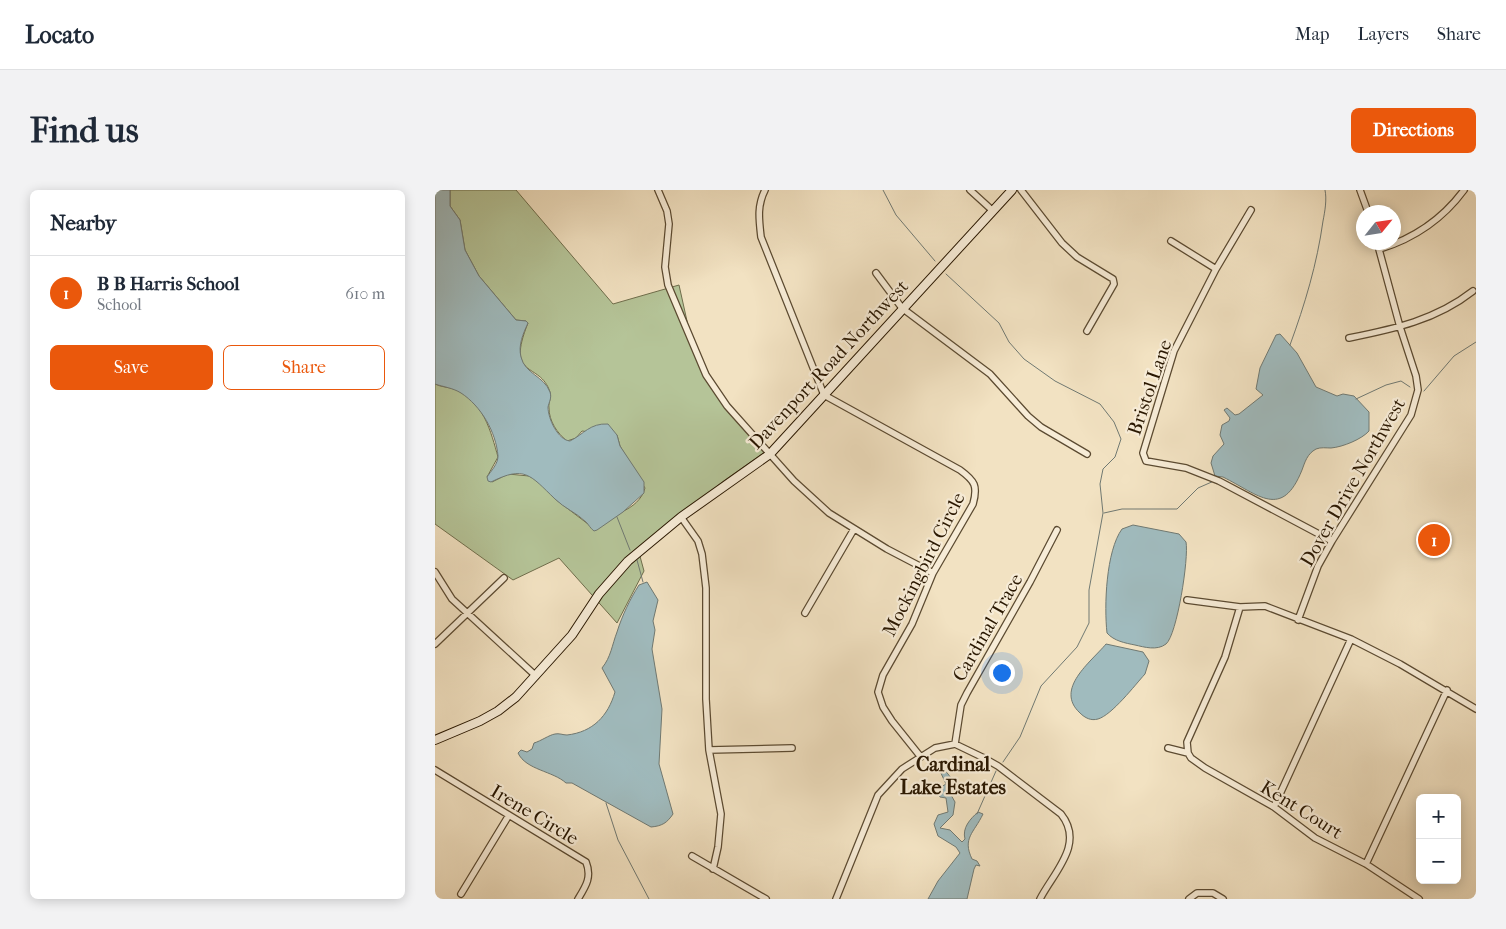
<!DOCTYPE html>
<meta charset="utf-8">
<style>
body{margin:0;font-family:"IM FELL French Canon",serif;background:#f2f2f3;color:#1f2937}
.controls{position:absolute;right:15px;bottom:15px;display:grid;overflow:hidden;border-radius:8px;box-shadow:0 2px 12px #0003}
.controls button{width:45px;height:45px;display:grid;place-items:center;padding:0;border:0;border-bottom:1px solid #e0e1e3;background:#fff;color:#1f2937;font:25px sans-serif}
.compass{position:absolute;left:921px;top:15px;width:45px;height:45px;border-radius:50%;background:#fff;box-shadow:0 2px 12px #0003;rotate:60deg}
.you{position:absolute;left:566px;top:482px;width:18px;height:18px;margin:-12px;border:4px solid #fff;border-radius:50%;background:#1a73e8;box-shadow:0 0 0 8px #1a73e833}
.badge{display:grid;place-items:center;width:32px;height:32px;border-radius:50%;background:#ea580c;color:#fff;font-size:16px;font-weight:700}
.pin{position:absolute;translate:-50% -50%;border:2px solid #fff;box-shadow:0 1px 5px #0006}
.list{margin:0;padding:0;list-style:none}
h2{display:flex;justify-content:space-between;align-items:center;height:65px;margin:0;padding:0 20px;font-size:21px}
h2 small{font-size:16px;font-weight:400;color:#747a83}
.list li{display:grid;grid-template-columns:32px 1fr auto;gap:15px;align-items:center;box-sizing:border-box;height:75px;padding:0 20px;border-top:1px solid #e0e1e3}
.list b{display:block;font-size:19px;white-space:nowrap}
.list p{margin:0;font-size:16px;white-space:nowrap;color:#747a83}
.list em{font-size:16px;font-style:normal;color:#747a83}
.actions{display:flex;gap:10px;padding:15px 20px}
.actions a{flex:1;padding:11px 0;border:1px solid #ea580c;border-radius:8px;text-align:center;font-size:18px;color:#ea580c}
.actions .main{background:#ea580c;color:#fff}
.map{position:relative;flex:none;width:1041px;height:709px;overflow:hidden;border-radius:8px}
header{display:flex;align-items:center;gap:30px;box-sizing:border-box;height:70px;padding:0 25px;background:#fff;border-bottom:1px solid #e0e1e3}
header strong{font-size:24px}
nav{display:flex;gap:28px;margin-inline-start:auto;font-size:18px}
.intro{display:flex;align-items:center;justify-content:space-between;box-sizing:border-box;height:120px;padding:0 30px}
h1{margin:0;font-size:35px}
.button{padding:12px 22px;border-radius:8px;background:#ea580c;color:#fff;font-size:18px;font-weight:700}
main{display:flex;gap:30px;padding:0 30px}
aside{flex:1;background:#fff;border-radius:8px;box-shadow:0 2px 12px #0003}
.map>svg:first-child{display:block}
</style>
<header>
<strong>Locato</strong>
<nav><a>Map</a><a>Layers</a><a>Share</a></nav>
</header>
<div class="intro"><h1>Find us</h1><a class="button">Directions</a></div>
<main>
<aside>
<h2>Nearby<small></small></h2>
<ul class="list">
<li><span class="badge">1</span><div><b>B B Harris School</b><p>School</p></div><em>610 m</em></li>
</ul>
<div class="actions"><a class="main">Save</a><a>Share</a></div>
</aside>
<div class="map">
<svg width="1041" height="709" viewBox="0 0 1041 709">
<rect width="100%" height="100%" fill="#f2e2c2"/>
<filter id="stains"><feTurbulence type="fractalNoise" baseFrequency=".004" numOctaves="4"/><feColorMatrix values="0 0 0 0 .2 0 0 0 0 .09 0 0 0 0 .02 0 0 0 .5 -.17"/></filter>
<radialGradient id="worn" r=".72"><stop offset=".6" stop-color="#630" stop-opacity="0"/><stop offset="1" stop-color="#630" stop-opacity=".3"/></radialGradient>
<path fill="#b5c498" stroke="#6f6e4c" d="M 15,0 L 81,0 L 178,114 L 244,95 L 256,149 L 283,201 L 330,262 L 290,290 L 203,359 L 209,381 L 182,433 L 124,368 L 78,390 L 0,334 L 0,194 C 6,197 13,197 19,199 C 48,209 56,242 63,267 L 52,287 L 57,292 L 73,284 L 94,286 L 105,292 L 120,309 L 153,334 C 173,327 204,321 210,298 L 185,256 L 182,245 L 147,241 L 141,248 L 132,251 C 122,243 114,231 114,218 C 113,212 117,208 115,202 C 105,171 70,190 93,133 L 91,131 L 81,130 L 44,86 L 30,60 L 25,30 L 15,16 Z"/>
<path fill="#a0bbbe" stroke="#707972" d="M 0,0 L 15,0 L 15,16 L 25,30 L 30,60 L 44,86 L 81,130 L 91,131 L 93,133 C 88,144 83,155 86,167 C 90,184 109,186 115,202 C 117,208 114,212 113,217 C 113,229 123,250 135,251 C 149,244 155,233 173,234 L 182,245 L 185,256 L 209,292 L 209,303 L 188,322 L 162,340 L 159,341 C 155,338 154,335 151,332 C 142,323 129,318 120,309 C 95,285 90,275 56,292 L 53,291 L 52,287 C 56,281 63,274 63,266 C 61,242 46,216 26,203 C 18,198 9,197 0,194 Z
M 845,144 L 862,163 L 881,197 L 902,206 L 908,204 L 919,206 L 934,222 L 934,241 C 927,249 908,257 896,258 C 891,258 886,257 881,259 C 872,264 870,272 867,280 C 847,330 824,305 788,287 L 780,286 L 776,273 L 778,266 L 789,254 L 785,245 L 787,235 L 794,231 L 795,228 L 789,220 L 792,218 L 800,225 L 804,224 L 828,205 L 821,199 L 825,178 L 841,145 Z
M 698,335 L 744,344 L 751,352 C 754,368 742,445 731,454 C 722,461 709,457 700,455 C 690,453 679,451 672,443 C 669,416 671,361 687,339 Z
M 212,392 L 223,410 L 218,431 L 220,440 L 217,459 L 227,519 L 224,574 L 238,624 C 232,633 227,636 216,637 L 137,593 L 131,593 C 118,581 91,580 83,563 L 86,560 L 92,562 L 97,559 L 99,553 C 106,551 114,545 120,544 C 124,543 128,545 132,545 C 158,542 173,526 180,502 L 167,478 C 176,467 177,455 182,442 C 187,426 195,409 204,395 Z
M 671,454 L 708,462 L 714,471 L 710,484 C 700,495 677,525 663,529 C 656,531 650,528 645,523 C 619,499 656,472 671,454 Z
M 507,578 C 516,586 522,594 516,605 L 520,612 L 518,625 L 505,638 L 515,640 L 527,652 L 530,649 C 527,638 535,629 543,622 L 548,624 C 539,643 527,648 537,669 L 542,671 L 545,676 L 541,675 L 539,679 L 532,709 L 493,709 L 503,691 L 525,663 L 521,657 L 503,646 L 499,634 L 503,625 L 513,622 L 511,608 L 505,607 L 496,595 L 506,597 L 511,594 L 504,579 Z"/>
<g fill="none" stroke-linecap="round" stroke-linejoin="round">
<path stroke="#707972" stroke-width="1" d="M 448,0 L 461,25 L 500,71
M 511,84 L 564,133 L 574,152 L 589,169 L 620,191 L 665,214 L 679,232 L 686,249 L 680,267 L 668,279 L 665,294 L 668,323 L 654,400 L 654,433 L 642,457 L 606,496 L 585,547 L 568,572
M 855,155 C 870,114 882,74 888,31 C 890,21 892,9 890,0
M 989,201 L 1019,166 L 1041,152
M 921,209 L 951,195 L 966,191 L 975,197
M 669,323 L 687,319 L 742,319 L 763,298 L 779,291
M 182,327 L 195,360
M 202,370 L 208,392
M 171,613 L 183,650 L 214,709
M 542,624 L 561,581"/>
<g stroke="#5b4a31" stroke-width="8">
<path id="street" d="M 223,0 L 232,21 L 234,34 L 230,77 L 233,95 L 271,185 L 292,216 L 359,291 L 394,323 L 452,359 L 498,383
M 330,0 C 322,16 324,29 326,47 L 389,205 L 525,280 C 540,291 543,296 538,314 L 498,383 L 477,434 L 448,485 L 443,502 L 448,517 L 457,531 L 485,566
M 535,0 L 558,21
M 586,0 L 627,53 L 642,67 L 678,89 L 679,94 L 652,141
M 925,0 L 933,22
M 816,20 L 781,79 L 739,161 L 708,263 L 711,271 L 751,278 L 784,291 L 897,351
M 736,51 L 781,79
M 945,59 C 980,48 1007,30 1029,0
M 441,83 L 467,118 L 555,184 L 593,226 L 606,237 L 652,264
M 914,148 C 959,139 1001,130 1038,101
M 246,327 L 263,351 L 267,364 L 271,398 L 271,509 L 274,560 L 286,624 L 283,657 L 278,679
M 0,382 L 17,409 L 101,486
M 752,410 L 805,417 L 830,416 L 916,449 L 965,474 L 1041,519
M 370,423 L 419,339
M 863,430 L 883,376 L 897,351 L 976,225 L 983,200 L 981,186 L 965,137 L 942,52
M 0,454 L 69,388
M 520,554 L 526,515 L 532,503 L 595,392 L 622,340
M 733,558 L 753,563 L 756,568 L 770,578 L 839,617 L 880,648 L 931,674 L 984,709
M 274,560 L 357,558
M 753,563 L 752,552 L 790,467 L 805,417
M 0,580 L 151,672 C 157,687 151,696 143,709
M 839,617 L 916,449
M 257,666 L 331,709
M 931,674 L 1012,500
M 26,704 L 74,625
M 401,709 L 443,605 L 467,579 L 500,558 L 520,554 L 547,567 L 563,576 L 626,624 C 650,654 619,682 605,709
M 754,709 L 762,703 L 778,703 L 788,709"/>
</g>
<g stroke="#291701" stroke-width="10">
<path id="secondary" d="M 0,550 L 45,531 L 63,521 L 81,507 L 137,445 L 164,404 L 193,371 L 246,327 L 335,264 L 577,0"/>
</g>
<use href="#street" stroke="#f7ecd7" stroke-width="5.5"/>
<use href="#secondary" stroke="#f7ecd7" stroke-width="8"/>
</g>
<g text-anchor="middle" stroke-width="4.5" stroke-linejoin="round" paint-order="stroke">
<g font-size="19" fill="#291701" stroke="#f7ecd7">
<text transform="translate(393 174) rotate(-47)" y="7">Davenport Road Northwest</text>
<text transform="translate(714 197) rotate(-71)" y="7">Bristol Lane</text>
<text transform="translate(917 292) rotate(-60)" y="7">Dover Drive Northwest</text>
<text transform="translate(488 374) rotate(-63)" y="7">Mockingbird Circle</text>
<text transform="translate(552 437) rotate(-60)" y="7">Cardinal Trace</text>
<text transform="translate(867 619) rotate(32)" y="7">Kent Court</text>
<text transform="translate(100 624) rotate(31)" y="7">Irene Circle</text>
</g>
<g font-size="20" font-weight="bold" fill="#291701" stroke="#f7ecd7">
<text x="518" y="581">Cardinal<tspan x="518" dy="23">Lake Estates</tspan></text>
</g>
</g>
<rect width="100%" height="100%" filter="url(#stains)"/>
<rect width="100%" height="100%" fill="url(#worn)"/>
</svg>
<div class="controls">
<button>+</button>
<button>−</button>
</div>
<svg class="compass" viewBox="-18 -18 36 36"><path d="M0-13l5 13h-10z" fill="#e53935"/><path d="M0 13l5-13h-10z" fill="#747a83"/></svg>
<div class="you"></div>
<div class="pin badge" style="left:999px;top:350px">1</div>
</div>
</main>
